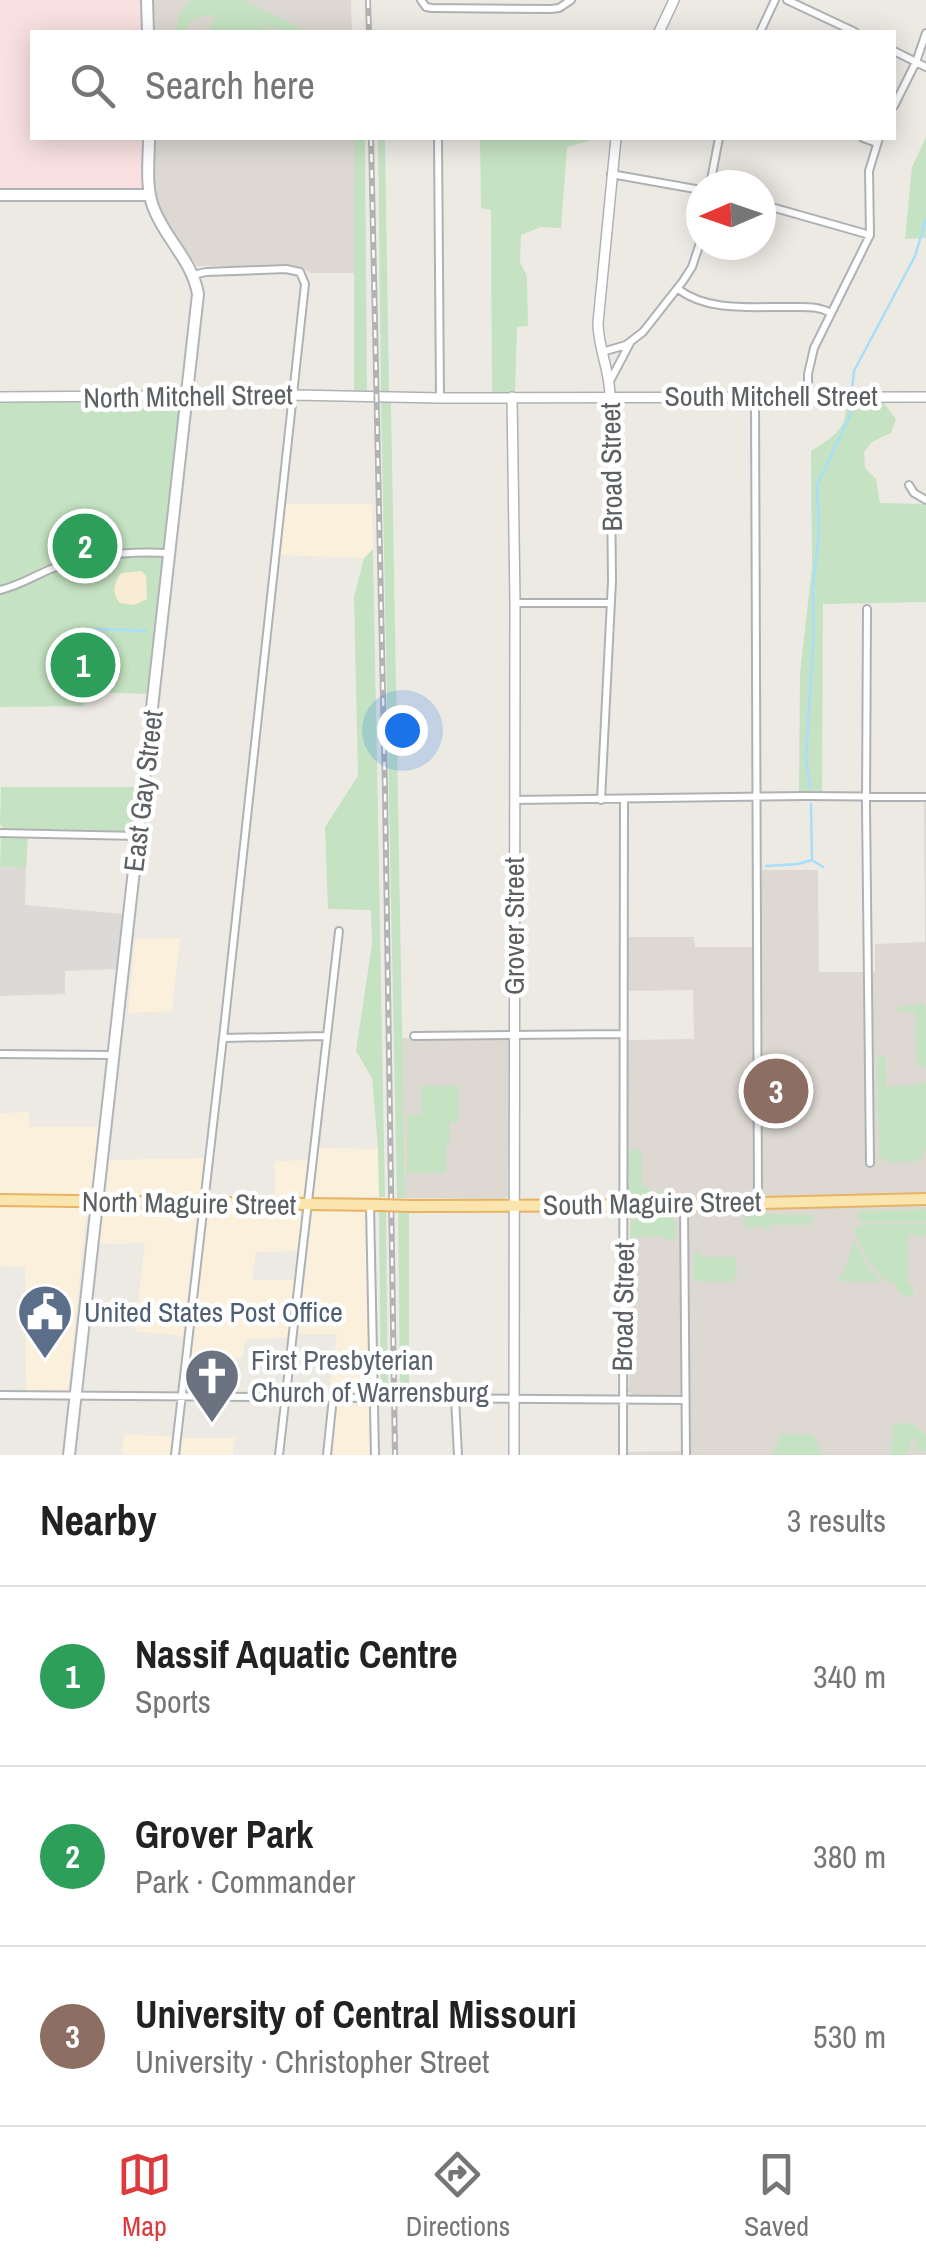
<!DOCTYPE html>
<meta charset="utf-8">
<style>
body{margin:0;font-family:"Archivo Narrow",sans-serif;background:#f2f2f2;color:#222}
.compass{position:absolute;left:686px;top:170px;width:90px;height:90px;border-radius:50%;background:#fff;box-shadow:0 5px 25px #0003;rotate:268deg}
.you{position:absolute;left:402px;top:730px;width:35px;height:35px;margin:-25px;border:8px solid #fff;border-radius:50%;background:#1a73e8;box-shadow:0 0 0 15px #1a73e833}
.badge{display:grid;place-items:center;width:65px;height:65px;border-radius:50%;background:#dd3a3e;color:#fff;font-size:32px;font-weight:700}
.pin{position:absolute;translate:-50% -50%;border:5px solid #fff;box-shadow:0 2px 10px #0006}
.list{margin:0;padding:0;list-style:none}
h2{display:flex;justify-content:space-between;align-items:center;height:130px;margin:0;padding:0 40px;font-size:42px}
h2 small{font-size:32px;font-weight:400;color:#767676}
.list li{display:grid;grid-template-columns:65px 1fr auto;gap:30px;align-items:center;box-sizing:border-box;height:180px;padding:0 40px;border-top:2px solid #e0e0e0}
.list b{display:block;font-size:38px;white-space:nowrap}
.list p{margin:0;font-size:32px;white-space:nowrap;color:#767676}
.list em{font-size:32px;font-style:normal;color:#767676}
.icon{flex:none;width:55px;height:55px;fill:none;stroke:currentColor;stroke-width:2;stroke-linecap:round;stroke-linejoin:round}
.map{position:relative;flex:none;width:926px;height:1455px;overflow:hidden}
.search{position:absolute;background:#fff;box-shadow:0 5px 25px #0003;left:30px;right:30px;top:30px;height:110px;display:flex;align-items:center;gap:25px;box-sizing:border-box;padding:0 35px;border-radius:0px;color:#767676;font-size:38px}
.sheet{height:670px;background:#fff}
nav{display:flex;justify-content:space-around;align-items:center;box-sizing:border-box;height:140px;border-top:2px solid #e0e0e0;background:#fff;font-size:28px;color:#767676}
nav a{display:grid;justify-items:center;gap:5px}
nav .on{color:#dd3a3e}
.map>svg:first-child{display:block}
</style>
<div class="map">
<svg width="926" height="1455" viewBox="0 0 926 1455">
<rect width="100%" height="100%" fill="#edeae4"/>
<path fill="#fbf0db" d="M 285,504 L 372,504 L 373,549 L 364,558 L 280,555 Z
M 180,938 L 172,1011 L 128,1013 L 135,939 Z
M 28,1112 L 30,1127 L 101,1127 L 93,1193 L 91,1195 L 0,1195 L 0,1113 Z
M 317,1148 L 378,1149 L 379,1197 L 315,1197 L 312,1195 Z
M 207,1158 L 201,1197 L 109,1197 L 106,1194 L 109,1160 Z
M 311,1160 L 306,1197 L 275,1198 L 275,1161 Z
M 0,1206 L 82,1208 L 87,1210 L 68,1390 L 26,1391 L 25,1267 L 0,1266 Z
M 105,1208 L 197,1209 L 183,1336 L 135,1331 L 145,1243 L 98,1244 L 101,1212 Z
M 211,1209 L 298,1209 L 302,1212 L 298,1251 L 256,1252 L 252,1280 L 294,1280 L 288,1338 L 246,1339 L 242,1358 L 190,1359 L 207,1211 Z
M 313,1209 L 364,1210 L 367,1213 L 370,1389 L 367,1393 L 329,1393 L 337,1334 L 298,1334 Z
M 338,1404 L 364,1405 L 369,1407 L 370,1455 L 330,1455 L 335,1407 Z
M 124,1435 L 172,1436 L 170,1455 L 122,1455 Z
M 183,1438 L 235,1438 L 233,1455 L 181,1455 Z"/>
<path fill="#dcd9d6" d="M 0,867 L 26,868 L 25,905 L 124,914 L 118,969 L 65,971 L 65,994 L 0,996 Z"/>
<path fill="#ddd9d2" d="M 154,0 L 351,0 L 352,32 L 154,32 Z
M 155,138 L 354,138 L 355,273 L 311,273 L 302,268 L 292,266 L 197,266 L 160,211 L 155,189 Z
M 924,801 L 926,801 L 926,1455 L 628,1455 L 628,1452 L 691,1451 L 690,1395 L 632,1395 L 627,1390 L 629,1388 L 630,1199 L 626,1192 L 626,1040 L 694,1039 L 693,990 L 628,991 L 627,937 L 694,937 L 695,947 L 762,947 L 762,870 L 818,870 L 819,972 L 875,972 L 875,944 L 925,942 Z
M 508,1037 L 511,1043 L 508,1196 L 503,1199 L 405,1198 L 401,1038 Z"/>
<path fill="#f9e1e1" d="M 0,0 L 142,0 L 142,32 L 32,32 L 32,138 L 144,138 L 144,188 L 0,189 Z"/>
<path fill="#c5e3c2" d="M 191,0 L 243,0 L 309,32 C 301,32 292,34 284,31 C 256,22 191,0 186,32 L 176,32 L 179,14 Z
M 220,7 L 275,32 L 208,32 Z
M 926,137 L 926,238 L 905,239 L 912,167 Z
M 354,138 L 365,138 L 367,393 L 354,392 Z
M 378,138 L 385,138 L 389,392 L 381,392 Z
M 480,138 L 599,138 L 567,147 L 561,228 L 541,227 L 521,235 L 520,262 L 527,276 L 528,326 L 517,327 L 515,394 L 492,393 L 491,210 L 481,208 Z
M 187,395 L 168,553 L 152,659 L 149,694 L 87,692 L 84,706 L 0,707 L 0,402 Z
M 381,401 L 391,402 L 405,1198 L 397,1198 Z
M 847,402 L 883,402 L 896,419 L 891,433 L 872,442 L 864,452 L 865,468 L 876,479 L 880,503 L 926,504 L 926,602 L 823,604 L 822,794 L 799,794 L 800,673 L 812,567 L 811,451 C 834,436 846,431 847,402 Z
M 373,549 L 385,1197 L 379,1197 L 378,1148 L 372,1078 L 356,1051 L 372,944 L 371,910 L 328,909 L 325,827 L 358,776 L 354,597 L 364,558 Z
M 1,787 L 138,787 L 134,828 L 128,831 L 4,829 L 0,824 Z
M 1,836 L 28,837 L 26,868 L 0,867 Z
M 924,1003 L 926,1010 L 926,1066 L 917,1067 L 915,1012 L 898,1012 L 897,1007 Z
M 879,1056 L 885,1056 L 886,1087 L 916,1085 L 926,1081 L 926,1150 L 923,1150 L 923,1157 L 919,1157 L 919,1161 L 885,1162 L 879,1154 L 877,1061 Z
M 422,1086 L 458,1086 L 458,1122 L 450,1122 L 450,1142 L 446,1142 L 446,1173 L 407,1173 L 407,1115 L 422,1115 Z
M 641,1149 L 642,1186 L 649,1186 L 650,1192 L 663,1192 L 664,1195 L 627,1196 L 626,1151 Z
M 926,1209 L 926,1222 L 861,1222 L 858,1218 L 859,1211 Z
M 379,1211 L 386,1211 L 388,1394 L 381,1393 Z
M 398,1211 L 409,1211 L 409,1393 L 400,1394 Z
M 744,1213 L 813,1215 L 813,1222 L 809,1222 L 809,1225 L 770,1225 L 769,1231 L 766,1231 L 765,1227 L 746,1228 Z
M 667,1215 L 675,1220 L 676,1240 L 665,1240 L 664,1236 L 636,1237 L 636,1242 L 633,1242 L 632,1238 L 630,1240 L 631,1216 L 632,1221 L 636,1216 Z
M 926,1224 L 926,1235 L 916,1237 L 916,1234 L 910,1234 L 908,1239 L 908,1285 L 913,1285 L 913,1296 L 904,1296 L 903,1300 L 902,1294 L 895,1290 L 895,1282 L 886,1282 C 872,1267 859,1249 855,1229 L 863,1224 Z
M 854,1240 L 870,1270 L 881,1282 L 838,1281 L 845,1269 Z
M 694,1251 L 699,1251 L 700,1257 L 736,1257 L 737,1276 L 734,1276 L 733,1282 L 694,1281 Z
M 893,1423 L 913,1424 L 926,1435 L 926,1451 L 917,1451 L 915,1439 L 911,1437 L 908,1455 L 891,1455 Z
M 782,1434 L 813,1434 L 822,1455 L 773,1455 Z"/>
<path fill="#f8ecd4" d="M 141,571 L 146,576 L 147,599 L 134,605 L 120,603 C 111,593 114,583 121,573 Z"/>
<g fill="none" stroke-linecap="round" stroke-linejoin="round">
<path stroke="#a8def9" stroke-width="2.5" d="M 852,391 L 854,371 L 915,256 L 926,219
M 96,629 L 146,631
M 810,788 L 806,760 L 813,644 L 813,586 L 819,532 L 817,485 L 850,416 L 851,405
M 812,860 L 823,867
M 766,866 L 798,864 L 812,860 L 811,804"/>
<g stroke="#afb2b5" stroke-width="10">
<path id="minor" d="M 421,0 L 426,7 L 432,8 L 551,9 L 559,8 L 571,0
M 787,0 L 855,32
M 760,32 L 775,0
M 894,51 L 926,67
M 894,106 L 916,62 L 926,33
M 438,138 L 440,398
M 863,138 L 877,143
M 611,174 L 701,190
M 710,185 L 719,138
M 761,204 L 870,235
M 678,289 C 709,313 756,306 793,307 C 807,307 818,306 831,313
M 602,352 L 626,345 L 643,332 L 683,281 L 692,267 L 701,240
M 610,381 L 630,343
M 808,396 L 808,374 L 814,348 L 870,235 L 869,171 L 879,138
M 755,397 L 758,1202
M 909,485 L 914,493 L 926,500
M 0,590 C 18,586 34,576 51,569 C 90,554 128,551 168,553
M 515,603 L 611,603
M 867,609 L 866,806 L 870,1163
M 514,800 L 805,796 L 926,797
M 601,800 L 612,581 L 610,397
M 0,833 L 138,836
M 414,1036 L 623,1034
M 223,1038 L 326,1036
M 0,1054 L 112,1055
M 370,1205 L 375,1455
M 684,1206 L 686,1455
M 0,1395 L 383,1398
M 413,1398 L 685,1400
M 455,1398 L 458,1455
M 175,1455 L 223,1038 L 305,284 L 300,272 L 286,269 L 206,272 L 193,275
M 279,1455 L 339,931
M 327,1455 L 333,1397
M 623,1455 L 624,799"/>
</g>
<g stroke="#afb2b5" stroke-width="12">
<path id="tertiary" d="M 659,32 L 674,0
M 610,396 C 610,371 598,348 598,323 L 616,138
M 0,397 L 294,395 L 440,398 L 926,397
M 512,397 L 515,603 L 514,1455"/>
</g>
<g stroke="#b0b4b8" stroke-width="14">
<path id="secondary" d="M 147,0 L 148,32
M 0,195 L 150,195
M 69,1455 L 198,294 C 192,260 166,240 154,209 C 145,188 149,160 149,138"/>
</g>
<g stroke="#e7b463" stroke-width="14">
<path id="primary" d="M 0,1200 L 379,1205
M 411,1206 L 684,1205 L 926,1199"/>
</g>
<use href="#minor" stroke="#fff" stroke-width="6"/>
<use href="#tertiary" stroke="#fff" stroke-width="9"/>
<use href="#secondary" stroke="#fff" stroke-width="10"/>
<use href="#primary" stroke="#f9e5ad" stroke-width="10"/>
<g stroke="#b2b3b3" stroke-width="6">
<path id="rail" d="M 368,0 L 369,32
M 371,138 L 385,790 L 395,1455"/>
</g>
<use href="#rail" stroke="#fff" stroke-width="2.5" stroke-dasharray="8" stroke-linecap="butt"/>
<g stroke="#afb2b5" stroke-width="10" stroke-linecap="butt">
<path id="minor-bridge" d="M 383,1398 L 413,1398"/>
</g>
<g stroke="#e7b463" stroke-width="14" stroke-linecap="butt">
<path id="primary-bridge" d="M 379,1205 L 411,1206"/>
</g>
<use href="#minor-bridge" stroke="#fff" stroke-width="6"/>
<use href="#primary-bridge" stroke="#f9e5ad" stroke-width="10"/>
</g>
<defs>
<g id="civic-pin" transform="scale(2.875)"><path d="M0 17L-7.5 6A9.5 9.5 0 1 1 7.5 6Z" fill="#5c6f8a" stroke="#fff"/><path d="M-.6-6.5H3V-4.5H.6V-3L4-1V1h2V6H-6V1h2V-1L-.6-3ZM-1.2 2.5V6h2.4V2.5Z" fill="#fff"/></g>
<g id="church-pin" transform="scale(2.875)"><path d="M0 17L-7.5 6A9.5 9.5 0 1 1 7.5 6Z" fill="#6b7280" stroke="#fff"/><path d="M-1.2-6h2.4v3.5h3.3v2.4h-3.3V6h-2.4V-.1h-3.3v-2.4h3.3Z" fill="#fff"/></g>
</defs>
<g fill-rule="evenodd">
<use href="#civic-pin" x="45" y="1312"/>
<use href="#church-pin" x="212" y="1376"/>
</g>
<g text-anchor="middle" stroke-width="9" stroke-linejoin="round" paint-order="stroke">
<g font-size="28" fill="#5c6063" stroke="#fff">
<text transform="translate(188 396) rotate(-1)" y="10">North Mitchell Street</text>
<text x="771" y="406">South Mitchell Street</text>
<text transform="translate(611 467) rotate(-91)" y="10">Broad Street</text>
<text transform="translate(143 791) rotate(-83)" y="10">East Gay Street</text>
<text transform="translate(514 926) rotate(-90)" y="10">Grover Street</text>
<text transform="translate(189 1203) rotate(1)" y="10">North Maguire Street</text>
<text transform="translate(652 1203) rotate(-1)" y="10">South Maguire Street</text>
<text transform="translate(623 1307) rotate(-89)" y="10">Broad Street</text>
</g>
<g font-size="28" fill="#4e5e75" stroke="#fff" text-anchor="start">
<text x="84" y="1322">United States Post Office</text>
</g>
<g font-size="28" fill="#5b616d" stroke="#fff" text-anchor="start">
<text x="251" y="1370">First Presbyterian<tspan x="251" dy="32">Church of Warrensburg</tspan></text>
</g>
</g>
</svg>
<svg class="compass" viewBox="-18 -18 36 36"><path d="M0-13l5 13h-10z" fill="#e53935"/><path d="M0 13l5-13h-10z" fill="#767676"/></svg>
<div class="you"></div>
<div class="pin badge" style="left:83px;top:665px;background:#2e9e5b">1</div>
<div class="pin badge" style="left:85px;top:546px;background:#2e9e5b">2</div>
<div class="pin badge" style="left:776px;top:1091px;background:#8d6e63">3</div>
<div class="search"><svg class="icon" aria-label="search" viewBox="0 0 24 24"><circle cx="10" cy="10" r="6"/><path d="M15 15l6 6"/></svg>Search here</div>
</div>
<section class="sheet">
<h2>Nearby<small>3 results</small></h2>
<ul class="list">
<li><span class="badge" style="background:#2e9e5b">1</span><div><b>Nassif Aquatic Centre</b><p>Sports</p></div><em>340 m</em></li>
<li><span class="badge" style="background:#2e9e5b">2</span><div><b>Grover Park</b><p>Park · Commander</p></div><em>380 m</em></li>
<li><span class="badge" style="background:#8d6e63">3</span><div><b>University of Central Missouri</b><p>University · Christopher Street</p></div><em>530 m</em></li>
</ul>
</section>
<nav>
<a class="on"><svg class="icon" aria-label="map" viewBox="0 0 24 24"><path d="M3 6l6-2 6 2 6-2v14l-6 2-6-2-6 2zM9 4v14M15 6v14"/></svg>Map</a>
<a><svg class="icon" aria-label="directions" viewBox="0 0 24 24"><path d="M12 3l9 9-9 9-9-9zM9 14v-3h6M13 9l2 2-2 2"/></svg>Directions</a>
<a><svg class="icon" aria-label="saved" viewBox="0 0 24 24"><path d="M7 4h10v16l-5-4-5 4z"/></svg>Saved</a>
</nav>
